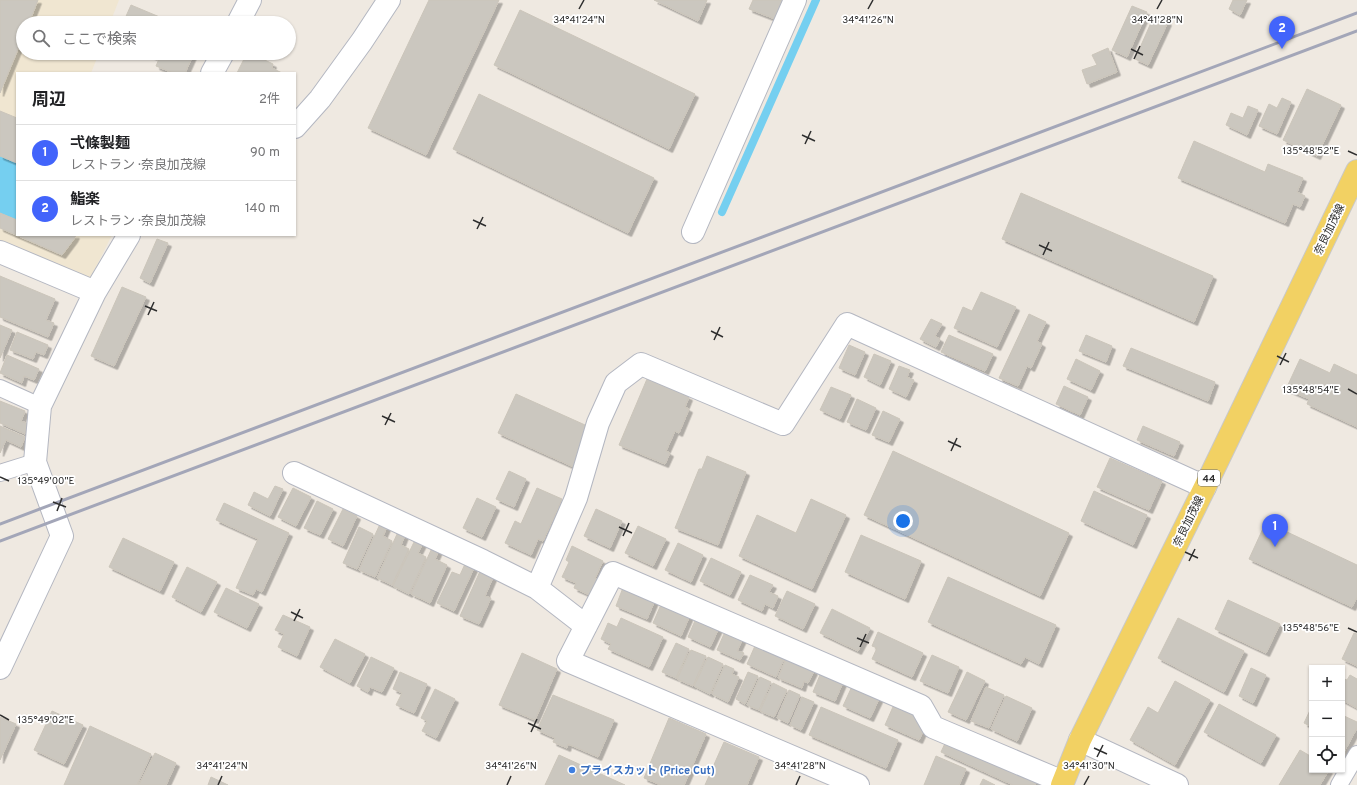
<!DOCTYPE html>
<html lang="ja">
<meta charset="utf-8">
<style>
body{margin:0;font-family:Overpass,"Noto Sans JP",sans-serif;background:#f2f2f2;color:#202124}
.controls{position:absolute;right:12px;bottom:12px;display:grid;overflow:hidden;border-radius:0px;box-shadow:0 1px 3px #0004}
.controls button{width:36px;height:36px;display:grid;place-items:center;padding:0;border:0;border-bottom:1px solid #e0e0e0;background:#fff;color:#202124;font:20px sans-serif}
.you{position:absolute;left:903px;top:521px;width:14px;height:14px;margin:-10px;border:3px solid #fff;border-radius:50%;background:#1a73e8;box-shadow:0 0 0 6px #1a73e833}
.badge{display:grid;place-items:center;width:26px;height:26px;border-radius:50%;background:#4264fb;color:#fff;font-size:13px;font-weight:700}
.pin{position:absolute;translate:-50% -33px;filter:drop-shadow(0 1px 2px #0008)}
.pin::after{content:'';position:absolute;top:21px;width:14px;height:12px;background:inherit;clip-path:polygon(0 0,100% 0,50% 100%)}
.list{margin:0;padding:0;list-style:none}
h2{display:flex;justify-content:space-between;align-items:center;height:52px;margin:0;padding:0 16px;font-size:17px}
h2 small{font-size:13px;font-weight:400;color:#757577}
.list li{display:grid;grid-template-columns:26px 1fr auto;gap:12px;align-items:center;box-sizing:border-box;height:56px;padding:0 16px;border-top:1px solid #e0e0e0}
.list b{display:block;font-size:15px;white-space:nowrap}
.list p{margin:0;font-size:13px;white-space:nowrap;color:#757577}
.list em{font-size:13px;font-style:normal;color:#757577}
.icon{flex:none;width:22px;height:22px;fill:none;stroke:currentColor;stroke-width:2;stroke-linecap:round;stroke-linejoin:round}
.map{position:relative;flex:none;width:1357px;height:785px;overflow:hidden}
.search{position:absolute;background:#fff;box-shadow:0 1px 3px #0004;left:16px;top:16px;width:280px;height:44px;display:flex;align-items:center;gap:10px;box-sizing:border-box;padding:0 14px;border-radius:22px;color:#757577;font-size:15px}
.panel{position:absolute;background:#fff;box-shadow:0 1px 3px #0004;left:16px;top:72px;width:280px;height:164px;border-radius:0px}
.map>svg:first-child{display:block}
</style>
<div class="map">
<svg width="1357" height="785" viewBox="0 0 1357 785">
<defs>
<filter id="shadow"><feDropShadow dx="3.5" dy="3.5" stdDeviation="0" flood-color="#0004"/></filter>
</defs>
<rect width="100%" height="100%" fill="#efe9e1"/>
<path fill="#f0e6d1" d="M 0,0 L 119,0 L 110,23 L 23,23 L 23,53 L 99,53 L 91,73 L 17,73 L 17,235 L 112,235 L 90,279 L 0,241 Z"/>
<path fill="#75cff0" d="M 0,156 L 17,163 L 17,220 L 0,213 Z"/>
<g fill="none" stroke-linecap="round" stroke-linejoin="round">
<path stroke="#75cff0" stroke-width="8" d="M 722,212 L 816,0"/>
</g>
<path fill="#cbc7bf" stroke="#cbc5ba" filter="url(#shadow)" d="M 0,0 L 38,0 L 29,23 L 23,23 L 23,37 L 0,93 Z
M 429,0 L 499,0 L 426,155 L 368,128 Z
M 654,0 L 707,0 L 698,21 Z
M 753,0 L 783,0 L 775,19 L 749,9 Z
M 1233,0 L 1247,0 L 1240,15 L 1229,9 Z
M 131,5 L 174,23 L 123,23 Z
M 1132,6 L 1147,12 L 1127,57 L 1112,50 Z
M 520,10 L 695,94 L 669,149 L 494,65 Z
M 1154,16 L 1168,22 L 1148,65 L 1135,59 Z
M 1108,48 L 1117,72 L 1087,84 L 1082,70 L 1097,65 L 1092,55 Z
M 145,53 L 194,53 L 185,73 L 173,73 L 156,66 L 159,59 Z
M 247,53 L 250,53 L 273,64 L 272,68 L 282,73 L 237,73 Z
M 1307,89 L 1341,105 L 1317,156 L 1283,140 Z
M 479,94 L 654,178 L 628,233 L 453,149 Z
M 1282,98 L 1291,102 L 1277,134 L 1259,126 L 1269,104 L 1277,108 Z
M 1248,106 L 1258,110 L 1247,135 L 1226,125 L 1231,113 L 1243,118 Z
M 0,111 L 17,118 L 17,163 L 0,156 Z
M 1194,141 L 1265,172 L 1268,164 L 1303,178 L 1297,192 L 1305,196 L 1300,207 L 1293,204 L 1285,223 L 1178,178 Z
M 1021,193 L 1213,276 L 1194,322 L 1002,239 Z
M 0,213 L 17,220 L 17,235 L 76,235 L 74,239 L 62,255 L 0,228 Z
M 157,239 L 168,243 L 150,283 L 140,278 Z
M 0,276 L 55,299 L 46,320 L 54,323 L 48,337 L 0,317 Z
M 122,287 L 146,297 L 114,366 L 91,356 Z
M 981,292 L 1016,307 L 997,347 L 954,328 L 963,307 L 972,311 Z
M 1029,314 L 1046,322 L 1037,341 L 1042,344 L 1031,368 L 1027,366 L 1018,386 L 999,378 Z
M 931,319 L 942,324 L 935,336 L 940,339 L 936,347 L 920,339 Z
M 0,325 L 12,330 L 0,358 Z
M 17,332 L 48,345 L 44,355 L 36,352 L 33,359 L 10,350 Z
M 949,335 L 993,354 L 985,371 L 941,352 Z
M 1086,335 L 1112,346 L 1106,362 L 1079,351 Z
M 849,345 L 865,352 L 855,375 L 839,368 Z
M 1131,348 L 1215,382 L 1208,401 L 1123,366 Z
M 874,354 L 891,361 L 880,385 L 864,377 Z
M 7,355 L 39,369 L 34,380 L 24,376 L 22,383 L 0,373 Z
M 1076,359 L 1100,371 L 1091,390 L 1067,379 Z
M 1300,359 L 1330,373 L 1334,364 L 1357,375 L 1357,427 L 1307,404 L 1309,399 L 1286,389 Z
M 899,366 L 910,370 L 907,377 L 914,380 L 906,397 L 889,389 Z
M 647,379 L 689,397 L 685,407 L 689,409 L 679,433 L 675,431 L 666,451 L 670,453 L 665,464 L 619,445 Z
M 1064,386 L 1088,397 L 1080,415 L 1056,404 Z
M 831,387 L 851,395 L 840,419 L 820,410 Z
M 516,394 L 594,429 L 576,468 L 498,433 Z
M 857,399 L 876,408 L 866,430 L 847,422 Z
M 0,401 L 25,411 L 21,421 L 29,424 L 25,434 L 0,423 Z
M 883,411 L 900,419 L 889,442 L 872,435 Z
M 0,426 L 25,437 L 21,447 L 6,440 L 0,453 Z
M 1143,426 L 1180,442 L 1174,456 L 1137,440 Z
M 893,451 L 1069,533 L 1040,596 L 864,515 Z
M 707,456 L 746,472 L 718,545 L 675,528 L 699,469 L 702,469 Z
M 1110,458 L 1162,481 L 1149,510 L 1097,487 Z
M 509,471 L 526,479 L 514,507 L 496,499 Z
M 275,486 L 283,489 L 270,516 L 248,505 L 254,492 L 268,499 Z
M 293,488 L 311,497 L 296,526 L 278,517 Z
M 537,488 L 562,499 L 543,541 L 538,539 L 531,555 L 505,543 L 515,521 L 521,524 Z
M 1094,491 L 1147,515 L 1133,545 L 1081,521 Z
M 477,498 L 496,507 L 482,537 L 463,528 Z
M 811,499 L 846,515 L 812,589 L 739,556 L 757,515 L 796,533 Z
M 317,501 L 333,509 L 320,535 L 304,528 Z
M 224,503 L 289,533 L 262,592 L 256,589 L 253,595 L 236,588 L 258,539 L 216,520 Z
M 343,509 L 357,516 L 343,546 L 328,539 Z
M 596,509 L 622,521 L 610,548 L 584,536 Z
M 1266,522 L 1357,565 L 1357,597 L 1352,607 L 1249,559 Z
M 380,524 L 387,527 L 383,536 L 392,541 L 375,577 L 359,570 Z
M 638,526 L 666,539 L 653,566 L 625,553 Z
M 359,527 L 373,534 L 357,569 L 343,563 Z
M 398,532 L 405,535 L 401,545 L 409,549 L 392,585 L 377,578 Z
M 861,535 L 921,561 L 905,599 L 845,572 Z
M 123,538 L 174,562 L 160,591 L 109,567 Z
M 415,540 L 423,543 L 418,553 L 426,557 L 409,594 L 393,586 Z
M 678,543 L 703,555 L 691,582 L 665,570 Z
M 572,546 L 603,561 L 595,578 L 599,580 L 592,596 L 574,588 L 576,583 L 562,577 L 569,562 L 566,560 Z
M 432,548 L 439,550 L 435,559 L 447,565 L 430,603 L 411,594 Z
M 711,558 L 741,572 L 730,595 L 700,581 Z
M 465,564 L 474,568 L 454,611 L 437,603 L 452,572 L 460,575 Z
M 187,567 L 217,582 L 201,612 L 172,597 Z
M 481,569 L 494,575 L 485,596 L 491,598 L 479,624 L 460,616 Z
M 750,575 L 773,585 L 769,592 L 778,596 L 773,608 L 765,604 L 762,611 L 738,600 Z
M 948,577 L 1056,625 L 1039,664 L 1025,657 L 1021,664 L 928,622 Z
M 624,585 L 656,598 L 647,619 L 616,606 Z
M 226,588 L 259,604 L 247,628 L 214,612 Z
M 787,591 L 815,604 L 803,629 L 775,616 Z
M 663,600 L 691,613 L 681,636 L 653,623 Z
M 1228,600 L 1280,624 L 1266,653 L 1215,629 Z
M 832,609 L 870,628 L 858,651 L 820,633 Z
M 283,615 L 310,627 L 297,656 L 278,647 L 284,634 L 275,630 Z
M 697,616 L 720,626 L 710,647 L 688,637 Z
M 621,618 L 663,637 L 649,667 L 608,649 L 611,644 L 601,639 L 608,623 L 617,627 Z
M 1178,618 L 1244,651 L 1224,692 L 1158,658 Z
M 727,627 L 745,634 L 737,651 L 744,653 L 740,660 L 717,650 Z
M 878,632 L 923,653 L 912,677 L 872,659 L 877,648 L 872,646 Z
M 1354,633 L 1357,634 L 1357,666 L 1342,659 Z
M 335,639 L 365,654 L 350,683 L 320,667 Z
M 758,639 L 787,652 L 776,677 L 747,664 Z
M 676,643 L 689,649 L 676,678 L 662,672 Z
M 691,650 L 706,656 L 693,686 L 677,679 Z
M 522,653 L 557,669 L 535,720 L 499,705 Z
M 788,654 L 814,671 L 808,683 L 804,681 L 802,688 L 778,678 Z
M 932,655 L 959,667 L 948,693 L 920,681 Z
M 371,657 L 394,668 L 382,692 L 370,687 L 368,692 L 357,686 Z
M 708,657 L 723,664 L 710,694 L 694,686 Z
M 725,665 L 734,669 L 732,674 L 739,677 L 728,702 L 712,694 Z
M 1251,668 L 1266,675 L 1253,703 L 1239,696 Z
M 822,670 L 844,680 L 835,701 L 813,692 Z
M 400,672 L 427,684 L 414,713 L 396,705 L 402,693 L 393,689 Z
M 748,672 L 758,676 L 745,704 L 736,699 Z
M 967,672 L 985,681 L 966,720 L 948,712 Z
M 1350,675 L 1357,679 L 1357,708 L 1342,700 L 1342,678 L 1347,680 Z
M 760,677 L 771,682 L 759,710 L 747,705 Z
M 1175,681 L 1210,700 L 1175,765 L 1130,740 L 1148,707 L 1158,713 Z
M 854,682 L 881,695 L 870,718 L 843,706 Z
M 773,683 L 787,690 L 774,717 L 760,711 Z
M 986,687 L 1004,695 L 989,728 L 971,721 Z
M 435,689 L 455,699 L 436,738 L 422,731 L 427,721 L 421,718 Z
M 789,690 L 800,695 L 788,723 L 777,718 Z
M 553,695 L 614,720 L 598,757 L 568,744 L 567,748 L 553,742 L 555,738 L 537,730 Z
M 1006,696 L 1032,708 L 1017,741 L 991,729 Z
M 802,697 L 814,702 L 801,730 L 790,725 Z
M 896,700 L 924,717 L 925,727 L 919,740 L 885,725 Z
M 1219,704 L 1276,735 L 1261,763 L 1204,732 Z
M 1312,706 L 1312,727 L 1304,723 Z
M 821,707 L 898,740 L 886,768 L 809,735 Z
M 52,711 L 83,725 L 64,764 L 34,750 Z
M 1342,715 L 1357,722 L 1357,728 L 1343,754 L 1342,754 Z
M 0,717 L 16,724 L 0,760 Z
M 669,718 L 706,734 L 684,785 L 661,785 L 644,778 Z
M 90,726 L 151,754 L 137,785 L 64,785 Z
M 947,739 L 1037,781 L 1035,785 L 1013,785 L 941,752 Z
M 724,742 L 759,757 L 747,785 L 705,785 Z
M 1300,750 L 1312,757 L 1312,770 L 1329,770 L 1320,785 L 1279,785 Z
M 155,753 L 176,763 L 166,785 L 139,785 Z
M 559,755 L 625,785 L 545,785 Z
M 936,756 L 966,769 L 959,785 L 924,785 Z
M 211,777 L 228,785 L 208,785 Z
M 983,779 L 995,785 L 980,785 Z"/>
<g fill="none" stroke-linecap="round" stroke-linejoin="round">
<g stroke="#b4b7c1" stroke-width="18">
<path id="service" d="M 0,388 L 40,406
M 0,473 L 35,462
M 1339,785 L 1357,754"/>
</g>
<g stroke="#b4b7c1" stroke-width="24">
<path id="minor" d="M 238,23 L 250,0
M 212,73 L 223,53
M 295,127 L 320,99 L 362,41 L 389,0
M 693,232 L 795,0
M 0,252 L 95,292
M 294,473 L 483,561 L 537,588 L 586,626
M 537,588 L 576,498 L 598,423 L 616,383 L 641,364 L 783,424 L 847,324 L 1205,487
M 0,668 L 62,536 L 35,462 L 40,406 L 95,292 L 129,235
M 1080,740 L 1177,785
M 858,785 L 568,661 L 613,573 L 921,706 L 933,727 L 1063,782"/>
</g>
<g stroke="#c9c9c9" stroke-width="24">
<path id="primary" d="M 1062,785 L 1080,740 L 1205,487 L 1357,171"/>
</g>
<use href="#service" stroke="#fff" stroke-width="16"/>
<use href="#minor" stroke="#fff" stroke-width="22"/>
<use href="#primary" stroke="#f2d163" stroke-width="22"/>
<path stroke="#a3a6b8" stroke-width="3" d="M 0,524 L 1357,13
M 0,541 L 1357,31"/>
</g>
<path fill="none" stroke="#2e2e2e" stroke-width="1.5" d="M 579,9 L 584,0M 868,9 L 873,0M 1157,9 L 1162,0M 1131,49 L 1143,55M 1134,59 L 1140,46M 802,135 L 815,141M 805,144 L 811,131M 1348,151 L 1357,155M 473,220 L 486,226M 477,229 L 483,217M 1039,245 L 1052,251M 1043,255 L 1049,242M 145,306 L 157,311M 148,315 L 154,302M 711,331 L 723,337M 714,340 L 720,327M 1277,356 L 1289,362M 1280,365 L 1286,353M 1348,389 L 1357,394M 382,416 L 395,422M 385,425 L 391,413M 948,441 L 961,447M 951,451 L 957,438M 0,477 L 9,481M 53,502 L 66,507M 57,511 L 62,498M 619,527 L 632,533M 623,536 L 629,523M 1185,552 L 1198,558M 1189,561 L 1195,549M 291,612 L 303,618M 294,621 L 300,609M 1348,628 L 1357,632M 857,638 L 869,643M 860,647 L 866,634M 0,715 L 9,720M 528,723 L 541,729M 531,732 L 537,719M 1094,748 L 1107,754M 1097,757 L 1103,745M 218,785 L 222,776M 507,785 L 511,776M 796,785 L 800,776M 1084,785 L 1089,776"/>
<circle fill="#3f7fe0" stroke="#fff" stroke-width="1.5" cx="572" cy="770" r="4"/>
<g text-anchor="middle" stroke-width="3.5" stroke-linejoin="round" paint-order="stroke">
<rect fill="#fff" stroke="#6d6d6d" stroke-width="1" x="1198" y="470" width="22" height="16" rx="3"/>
<g font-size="10" font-weight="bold" fill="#2e2e2e">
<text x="1209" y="482">44</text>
</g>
<g font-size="11" fill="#2e2e2e" stroke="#fff">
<text transform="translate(1329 229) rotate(-64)" y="4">奈良加茂線</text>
<text transform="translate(1188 521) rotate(-64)" y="4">奈良加茂線</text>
</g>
<g font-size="11" font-weight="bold" fill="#366cbe" stroke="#fff" text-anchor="start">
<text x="580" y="774">プライスカット (Price Cut)</text>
</g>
</g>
<g font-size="10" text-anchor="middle" fill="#2e2e2e" stroke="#fff" stroke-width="3.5" stroke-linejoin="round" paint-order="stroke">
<text x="579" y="23">34°41'24"N</text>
<text x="868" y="23">34°41'26"N</text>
<text x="1157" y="23">34°41'28"N</text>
<text x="1311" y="154">135°48'52"E</text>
<text x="1311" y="393">135°48'54"E</text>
<text x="46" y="484">135°49'00"E</text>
<text x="1311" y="631">135°48'56"E</text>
<text x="46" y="723">135°49'02"E</text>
<text x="222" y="769">34°41'24"N</text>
<text x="511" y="769">34°41'26"N</text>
<text x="800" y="769">34°41'28"N</text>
<text x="1089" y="769">34°41'30"N</text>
</g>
</svg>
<div class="controls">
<button>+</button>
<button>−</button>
<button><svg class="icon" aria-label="locate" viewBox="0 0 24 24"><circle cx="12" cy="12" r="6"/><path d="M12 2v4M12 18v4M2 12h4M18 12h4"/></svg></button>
</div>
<div class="you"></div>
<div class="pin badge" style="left:1275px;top:547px">1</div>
<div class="pin badge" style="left:1282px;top:49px">2</div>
<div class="search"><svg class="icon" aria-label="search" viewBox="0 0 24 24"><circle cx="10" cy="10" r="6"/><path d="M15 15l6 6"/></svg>ここで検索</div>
<section class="panel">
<h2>周辺<small>2件</small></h2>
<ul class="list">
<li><span class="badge">1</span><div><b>弌條製麺</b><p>レストラン · 奈良加茂線</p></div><em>90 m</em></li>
<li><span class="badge">2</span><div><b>鮨楽</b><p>レストラン · 奈良加茂線</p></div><em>140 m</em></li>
</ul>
</section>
</div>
